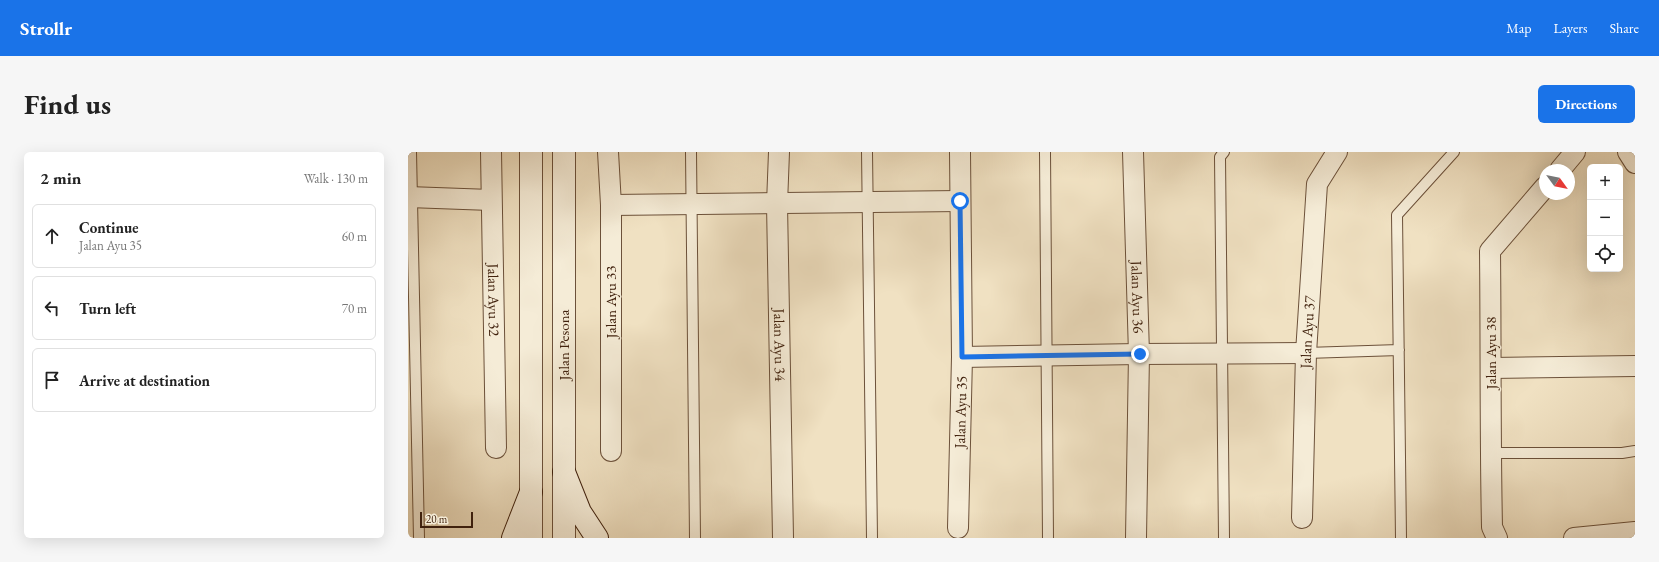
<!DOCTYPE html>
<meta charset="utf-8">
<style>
body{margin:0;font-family:"EB Garamond",serif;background:#f6f6f6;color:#222}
.controls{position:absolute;right:12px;top:12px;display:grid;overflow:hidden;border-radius:6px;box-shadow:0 4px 16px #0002}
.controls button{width:36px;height:36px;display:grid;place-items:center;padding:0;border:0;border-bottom:1px solid #e0e0e0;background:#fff;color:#222;font:20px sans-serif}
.compass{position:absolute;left:1131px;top:12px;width:36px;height:36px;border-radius:50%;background:#fff;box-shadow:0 4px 16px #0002;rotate:123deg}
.scale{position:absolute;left:12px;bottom:10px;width:53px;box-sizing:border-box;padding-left:4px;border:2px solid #40210d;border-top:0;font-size:11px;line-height:14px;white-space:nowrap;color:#40210d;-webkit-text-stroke:3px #f5ecd7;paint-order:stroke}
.stop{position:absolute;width:12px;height:12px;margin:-9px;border:3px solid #1a73e8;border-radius:50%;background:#fff}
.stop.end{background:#1a73e8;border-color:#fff;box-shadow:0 1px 4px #0008}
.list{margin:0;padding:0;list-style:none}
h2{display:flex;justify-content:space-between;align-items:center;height:52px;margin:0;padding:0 16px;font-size:17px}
h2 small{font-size:13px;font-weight:400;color:#767676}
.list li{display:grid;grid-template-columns:26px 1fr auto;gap:12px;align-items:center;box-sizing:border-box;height:64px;margin:0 8px 8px;padding:0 8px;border:1px solid #e0e0e0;border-radius:6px}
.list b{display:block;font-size:15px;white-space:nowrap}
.list p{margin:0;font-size:13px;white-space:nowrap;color:#767676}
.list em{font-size:13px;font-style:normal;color:#767676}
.icon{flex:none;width:22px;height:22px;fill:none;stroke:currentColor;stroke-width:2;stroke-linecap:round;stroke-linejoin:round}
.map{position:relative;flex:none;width:1227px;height:386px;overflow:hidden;border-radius:6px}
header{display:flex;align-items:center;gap:24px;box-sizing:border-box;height:56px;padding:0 20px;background:#1a73e8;color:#fff}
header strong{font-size:19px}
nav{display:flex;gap:22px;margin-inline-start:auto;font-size:14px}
.intro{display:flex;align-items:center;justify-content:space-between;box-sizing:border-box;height:96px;padding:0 24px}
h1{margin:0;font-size:28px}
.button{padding:10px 18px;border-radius:6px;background:#1a73e8;color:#fff;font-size:14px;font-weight:700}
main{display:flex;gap:24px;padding:0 24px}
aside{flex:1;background:#fff;border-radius:6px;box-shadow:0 4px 16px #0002}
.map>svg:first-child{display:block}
</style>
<header>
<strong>Strollr</strong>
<nav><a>Map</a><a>Layers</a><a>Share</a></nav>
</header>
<div class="intro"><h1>Find us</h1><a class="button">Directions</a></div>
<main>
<aside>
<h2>2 min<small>Walk · 130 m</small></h2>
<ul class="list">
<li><svg class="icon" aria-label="ahead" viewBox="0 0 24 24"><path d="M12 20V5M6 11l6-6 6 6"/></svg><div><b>Continue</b><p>Jalan Ayu 35</p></div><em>60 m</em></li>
<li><svg class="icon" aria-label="left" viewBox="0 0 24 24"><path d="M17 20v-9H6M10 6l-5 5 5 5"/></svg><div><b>Turn left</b></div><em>70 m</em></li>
<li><svg class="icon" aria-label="arrive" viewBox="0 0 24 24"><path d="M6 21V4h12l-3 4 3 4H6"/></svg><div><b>Arrive at destination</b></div></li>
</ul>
</aside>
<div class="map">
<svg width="1227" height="386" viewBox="0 0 1227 386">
<rect width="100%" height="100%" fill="#f0e1c2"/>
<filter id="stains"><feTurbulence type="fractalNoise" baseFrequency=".005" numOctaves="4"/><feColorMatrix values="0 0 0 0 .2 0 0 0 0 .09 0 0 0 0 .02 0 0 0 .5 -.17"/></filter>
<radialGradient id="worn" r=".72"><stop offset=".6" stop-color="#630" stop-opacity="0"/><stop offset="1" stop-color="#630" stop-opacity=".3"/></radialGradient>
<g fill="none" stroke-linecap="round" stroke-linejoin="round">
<g stroke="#6c513a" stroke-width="12">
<path id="service" d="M 3,0 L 11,386
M 283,0 L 287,386
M 459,0 L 464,386
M 637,0 L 640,386
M 898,201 L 991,198
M 1082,301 L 1214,301 L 1227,299
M 816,386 L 812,5 L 816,0
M 993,386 L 989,63 L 1046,0"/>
</g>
<g stroke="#6c513a" stroke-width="22">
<g id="minor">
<path id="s1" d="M 83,0 L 88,296"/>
<path d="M 200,0 L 203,53 L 203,299"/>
<path id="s2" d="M 371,0 L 369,52 L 375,386"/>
<path id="s3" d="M 725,0 L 731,202 L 728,386"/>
<path d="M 1220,0 L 1227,11"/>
<path d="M 1152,18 L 1167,0"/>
<path d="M 0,45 L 83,48"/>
<path d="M 203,53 L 552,49"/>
<path d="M 554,205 L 731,202 L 898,201"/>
<path d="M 1083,216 L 1227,214"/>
<path id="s4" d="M 894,366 L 898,201 L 909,32 L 929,0"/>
<path id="s5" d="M 550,376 L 554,205 L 552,0"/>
<path d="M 1089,386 L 1084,375 C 1082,283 1083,191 1082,99 L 1137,35"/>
<path d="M 1166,386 L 1227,380"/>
</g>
</g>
<g stroke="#6c513a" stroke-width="24">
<path id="tertiary" d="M 156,0 L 156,386
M 123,386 L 123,0"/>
</g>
<g stroke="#40210d" stroke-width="24">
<path id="secondary" d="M 156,320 L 172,360 L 189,386
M 105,386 L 123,340"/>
</g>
<use href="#service" stroke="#f5ecd7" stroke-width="10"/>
<use href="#minor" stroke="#f5ecd7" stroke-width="20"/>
<use href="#tertiary" stroke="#f5ecd7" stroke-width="22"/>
<use href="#secondary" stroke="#f5ecd7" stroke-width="22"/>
</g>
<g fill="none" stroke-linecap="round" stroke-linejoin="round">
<path stroke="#1a73e8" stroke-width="5" d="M 552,49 L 554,205 L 732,202"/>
</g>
<g text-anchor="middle" stroke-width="3" stroke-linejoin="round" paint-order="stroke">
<g font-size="15" fill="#40210d" stroke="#f5ecd7">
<text dy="5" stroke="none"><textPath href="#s3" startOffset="145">Jalan Ayu 36</textPath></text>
<text dy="5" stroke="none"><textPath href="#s1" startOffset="148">Jalan Ayu 32</textPath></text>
<text transform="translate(203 150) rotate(-90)" y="5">Jalan Ayu 33</text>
<text dy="5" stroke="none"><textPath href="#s4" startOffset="186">Jalan Ayu 37</textPath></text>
<text transform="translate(156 193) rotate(-90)" y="5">Jalan Pesona</text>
<text dy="5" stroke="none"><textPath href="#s2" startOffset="193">Jalan Ayu 34</textPath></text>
<text transform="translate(1083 201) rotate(-90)" y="5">Jalan Ayu 38</text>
<text dy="5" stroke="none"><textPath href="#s5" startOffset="116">Jalan Ayu 35</textPath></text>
</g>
</g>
<rect width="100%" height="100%" filter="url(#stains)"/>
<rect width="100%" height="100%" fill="url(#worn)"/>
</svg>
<div class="controls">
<button>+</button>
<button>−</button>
<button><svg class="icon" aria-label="locate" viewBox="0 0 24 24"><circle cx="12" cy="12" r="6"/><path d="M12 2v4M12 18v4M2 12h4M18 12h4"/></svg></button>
</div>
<svg class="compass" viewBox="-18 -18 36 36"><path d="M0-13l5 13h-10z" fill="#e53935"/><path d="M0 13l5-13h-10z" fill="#767676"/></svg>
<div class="scale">20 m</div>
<div class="stop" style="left:552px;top:49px"></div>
<div class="stop end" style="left:732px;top:202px"></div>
</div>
</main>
